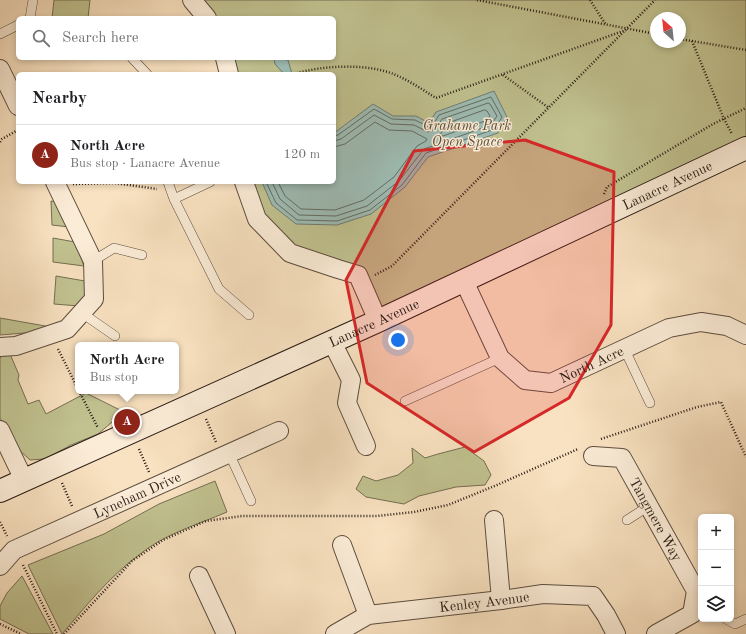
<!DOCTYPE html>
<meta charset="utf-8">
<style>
body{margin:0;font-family:"Old Standard TT",serif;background:#f2f2f2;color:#202124}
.controls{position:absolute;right:12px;bottom:12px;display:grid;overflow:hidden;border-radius:6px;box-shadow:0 2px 6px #0003}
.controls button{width:36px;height:36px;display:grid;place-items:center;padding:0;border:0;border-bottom:1px solid #e0e0e0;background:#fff;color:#202124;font:20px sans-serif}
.compass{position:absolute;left:650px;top:12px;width:36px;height:36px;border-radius:50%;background:#fff;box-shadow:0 2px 6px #0003;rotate:333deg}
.you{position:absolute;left:398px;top:340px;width:14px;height:14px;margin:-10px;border:3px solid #fff;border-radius:50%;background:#1a73e8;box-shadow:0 0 0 6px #1a73e833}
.badge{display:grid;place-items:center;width:26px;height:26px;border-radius:50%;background:#8f2418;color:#fff;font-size:13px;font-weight:700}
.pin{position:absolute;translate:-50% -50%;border:2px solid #fff;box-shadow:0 1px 4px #0006}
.popup{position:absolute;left:75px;top:342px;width:104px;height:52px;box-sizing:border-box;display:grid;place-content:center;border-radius:6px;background:#fff;filter:drop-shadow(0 1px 3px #0005);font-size:13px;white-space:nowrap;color:#757577}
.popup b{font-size:15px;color:#202124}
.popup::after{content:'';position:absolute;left:50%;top:100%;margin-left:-8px;border:8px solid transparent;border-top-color:#fff}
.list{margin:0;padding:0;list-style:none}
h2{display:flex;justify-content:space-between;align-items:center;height:52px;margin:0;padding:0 16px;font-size:17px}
h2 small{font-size:13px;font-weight:400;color:#757577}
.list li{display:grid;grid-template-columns:26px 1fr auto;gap:12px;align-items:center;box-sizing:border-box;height:60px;padding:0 16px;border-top:1px solid #e0e0e0}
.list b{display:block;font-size:15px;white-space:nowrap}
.list p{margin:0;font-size:13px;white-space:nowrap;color:#757577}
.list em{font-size:13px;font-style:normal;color:#757577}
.icon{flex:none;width:22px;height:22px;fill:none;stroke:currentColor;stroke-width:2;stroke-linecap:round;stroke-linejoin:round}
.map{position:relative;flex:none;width:746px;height:634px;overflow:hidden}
.search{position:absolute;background:#fff;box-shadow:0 2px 6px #0003;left:16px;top:16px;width:320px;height:44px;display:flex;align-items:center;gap:10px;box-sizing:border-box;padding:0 14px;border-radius:6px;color:#757577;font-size:15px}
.panel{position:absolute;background:#fff;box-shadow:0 2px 6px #0003;left:16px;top:72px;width:320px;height:112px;border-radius:6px}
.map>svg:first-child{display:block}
</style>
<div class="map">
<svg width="746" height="634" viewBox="0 0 746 634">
<rect width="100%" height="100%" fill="#f9e2c1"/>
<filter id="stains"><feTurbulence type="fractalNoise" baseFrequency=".005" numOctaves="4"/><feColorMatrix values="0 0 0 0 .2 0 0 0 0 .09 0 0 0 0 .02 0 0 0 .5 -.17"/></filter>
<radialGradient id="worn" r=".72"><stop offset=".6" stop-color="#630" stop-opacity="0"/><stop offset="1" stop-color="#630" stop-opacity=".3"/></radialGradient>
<path fill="#c1c290" stroke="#746e52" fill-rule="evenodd" d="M 54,0 L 90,0 L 88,18 L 52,18 Z
M 194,0 L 746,0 L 746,148 L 379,320 L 358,275 L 293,253 L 256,219 L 244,182 L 334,182 L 334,74 L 229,74 L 225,58 L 334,58 L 334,18 L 208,18 ZM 656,18 L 680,18 L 680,42 L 656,42 Z
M 51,201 L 56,202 L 69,227 L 52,225 Z
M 53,238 L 75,242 L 84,266 L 53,262 Z
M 56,276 L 85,281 L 86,298 L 79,306 L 54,304 Z
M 0,318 L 51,327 L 37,332 L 0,335 Z
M 10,354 L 19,375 L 18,380 L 28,404 L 39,400 L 46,414 L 86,393 L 124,412 L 98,434 L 71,445 L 45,459 L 30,460 L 18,449 L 0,418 L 0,358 L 3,355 Z
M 465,447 L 484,461 L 491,475 L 485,485 L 456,487 L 419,496 L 404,504 L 366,497 L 356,489 L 363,476 L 376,481 L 398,475 L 413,463 L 412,448 L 425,458 L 438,454 Z
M 215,481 L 227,512 C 197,525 164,534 139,555 C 109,577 86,606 62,634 L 28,565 L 104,534 L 159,504 Z
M 22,576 L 53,634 L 29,634 L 0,619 L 0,606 L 7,593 Z"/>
<path fill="#9ebdb5" stroke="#6f7c75" d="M 274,58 L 288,60 L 292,74 L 284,74 L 275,64 Z
M 494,91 L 507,117 L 498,133 L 428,157 L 405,187 L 371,214 L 337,225 L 296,224 L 272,205 L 262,182 L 334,182 L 334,133 L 373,104 L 393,116 L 416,116 L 429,123 L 436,112 Z"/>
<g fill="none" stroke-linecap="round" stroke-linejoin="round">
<path stroke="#636c64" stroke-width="1" d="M 485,110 L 487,111 L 490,116 L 488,120 L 443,136 L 440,135 L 446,124 Z
M 266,182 L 276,203 L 297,220 L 337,221 L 370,210 L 402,185 L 426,153 L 495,129 L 502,117 L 491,97 L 439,115 L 433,125 L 429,127 L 415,120 L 392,119 L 374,109 L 338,135 L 334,136
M 272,182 L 280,199 L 299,215 L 336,216 L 367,206 L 399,181 L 424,149 L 491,125 L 497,116 L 490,104 L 488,103 L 442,119 L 435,129 L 428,132 L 414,125 L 391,124 L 374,115 L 341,139 L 334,141
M 278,182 L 285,196 L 301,209 L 335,210 L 364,200 L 394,177 L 417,146 L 426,141 L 427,139 L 412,131 L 389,130 L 375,122 L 345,144 L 334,147"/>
<g stroke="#5c4d3f" stroke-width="10">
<path id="lane" d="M 30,18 L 33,0
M 0,34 L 18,25
M 132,58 L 147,74
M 168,182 L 174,199 L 219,289 L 249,315
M 174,199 L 210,182
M 93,261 L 114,248 L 142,255
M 82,313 L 115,336
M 624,348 L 650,403
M 405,401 L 500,358
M 229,453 L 251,501
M 627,520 L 649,506
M 726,619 L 735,624 L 746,619"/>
</g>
<g stroke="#5c4d3f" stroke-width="20">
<g id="street">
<path d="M 192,0 L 207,18"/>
<path d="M 225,58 L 229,74"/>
<path d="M 0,69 L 18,106"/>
<path d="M 244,182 L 257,219 L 290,253 L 338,269 L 358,275 L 378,321"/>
<path id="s1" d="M 464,281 L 500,358 L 525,380 L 551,383 L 669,328 L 701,322 L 727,326 L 746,335"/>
<path d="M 332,342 L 351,380 L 347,403 L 366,446"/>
<path d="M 0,347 L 16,346 L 67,329 L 94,299 L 93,261 L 55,182"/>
<path d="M 0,430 L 24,480"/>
<path id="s2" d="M 593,456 L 622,458 L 696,591 L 692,614 L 656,634"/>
<path d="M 494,520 L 501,600"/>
<path d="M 342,545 L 368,615"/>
<path id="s3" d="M 0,566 L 14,550 L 279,431"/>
<path d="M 199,576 L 226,634"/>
<path id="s4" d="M 335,634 L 368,615 L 501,600 L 543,594 L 593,596 L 606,615 L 616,634"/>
</g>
</g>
<g stroke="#281b14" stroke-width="24">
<g id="secondary">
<path id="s5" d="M 0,491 L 378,321 L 746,148"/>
</g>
</g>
<path stroke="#281b14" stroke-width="2.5" stroke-dasharray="1 2" stroke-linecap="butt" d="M 477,0 L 656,34
M 590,0 L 606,25
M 680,39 L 746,50
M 692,41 L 724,119 L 732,134
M 294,74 C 323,65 368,63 396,75 C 410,81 423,90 436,98 L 626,30
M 503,75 L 549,108
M 0,142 L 2,139 L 18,130
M 73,184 L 115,183 L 157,189
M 604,194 L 607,187 L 713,124 L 746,108
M 375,275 L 392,266 L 655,0
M 58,349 L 78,389
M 79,391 L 98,428
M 206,419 L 216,442
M 601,439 L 697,407 L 721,402 L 746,457
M 139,449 L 149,472
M 62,483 L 72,506
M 0,522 L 7,536
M 23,565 L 57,634
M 0,624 L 21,634
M 64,634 L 132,561 L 163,540 L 206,521 L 242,516 L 377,516 L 414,512 L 448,505 L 497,485 L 578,449"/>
<use href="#lane" stroke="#fbecd7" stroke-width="9"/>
<use href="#street" stroke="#fbecd7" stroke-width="18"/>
<use href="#secondary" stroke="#fbecd7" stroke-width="22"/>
</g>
<path fill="#d62828" fill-opacity="0.2" stroke="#d62828" stroke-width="3" stroke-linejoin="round" d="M 525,140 L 614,172 L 611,325 L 569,398 L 474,452 L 367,383 L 346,280 L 414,151 Z"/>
<g text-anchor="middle" stroke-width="3" stroke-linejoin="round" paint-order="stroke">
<g font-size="14" font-style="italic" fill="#564d39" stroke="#fbecd7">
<text x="467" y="130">Grahame Park<tspan x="467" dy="16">Open Space</tspan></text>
</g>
<g font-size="14" fill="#281b14" stroke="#fbecd7">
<text dy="5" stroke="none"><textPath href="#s5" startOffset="734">Lanacre Avenue</textPath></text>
<text dy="5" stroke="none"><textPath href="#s5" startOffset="410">Lanacre Avenue</textPath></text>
<text dy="5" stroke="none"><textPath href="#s1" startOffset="189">North Acre</textPath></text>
<text dy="5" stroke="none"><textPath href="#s3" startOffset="156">Lyneham Drive</textPath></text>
<text dy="5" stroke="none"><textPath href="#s2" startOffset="99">Tangmere Way</textPath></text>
<text dy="5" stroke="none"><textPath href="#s4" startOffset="155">Kenley Avenue</textPath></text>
</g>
</g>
<rect width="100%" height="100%" filter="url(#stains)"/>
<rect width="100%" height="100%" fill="url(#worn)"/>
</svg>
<div class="controls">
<button>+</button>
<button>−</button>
<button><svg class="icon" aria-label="layers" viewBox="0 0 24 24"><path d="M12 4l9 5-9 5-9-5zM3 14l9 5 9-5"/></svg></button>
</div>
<svg class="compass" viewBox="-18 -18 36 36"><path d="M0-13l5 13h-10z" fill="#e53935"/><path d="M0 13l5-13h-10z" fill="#757577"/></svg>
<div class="you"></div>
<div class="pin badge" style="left:127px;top:422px">A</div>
<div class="popup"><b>North Acre</b>Bus stop</div>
<div class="search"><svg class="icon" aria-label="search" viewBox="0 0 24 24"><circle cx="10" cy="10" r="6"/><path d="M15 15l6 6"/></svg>Search here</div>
<section class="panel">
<h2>Nearby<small></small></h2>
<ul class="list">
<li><span class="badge">A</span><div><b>North Acre</b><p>Bus stop · Lanacre Avenue</p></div><em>120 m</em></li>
</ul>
</section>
</div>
